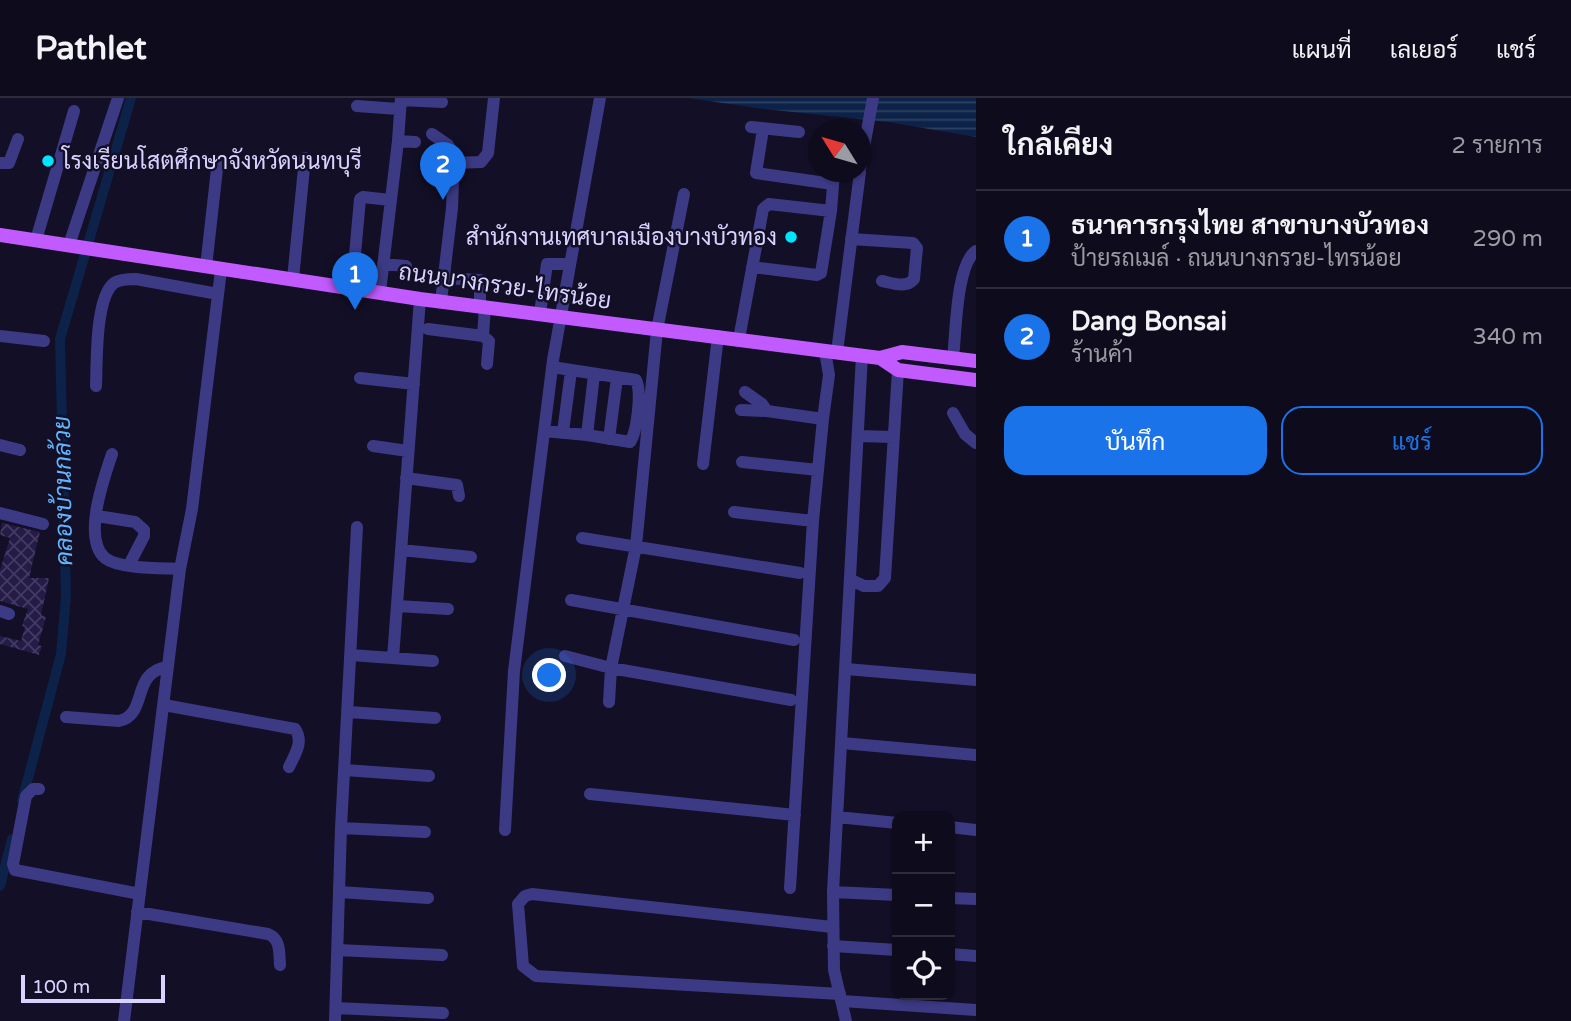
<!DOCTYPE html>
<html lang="th">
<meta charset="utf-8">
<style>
body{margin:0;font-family:"Varela Round",Sarabun,sans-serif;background:#1c1929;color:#f1f3f6}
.controls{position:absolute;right:21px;bottom:21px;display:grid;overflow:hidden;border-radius:14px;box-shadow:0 2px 5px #0004}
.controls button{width:63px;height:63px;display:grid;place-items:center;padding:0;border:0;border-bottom:2px solid #2e2b3b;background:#0e0b1c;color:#f1f3f6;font:35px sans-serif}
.compass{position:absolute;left:808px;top:21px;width:63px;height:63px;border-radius:50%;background:#0e0b1c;box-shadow:0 2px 5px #0004;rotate:307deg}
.scale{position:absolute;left:21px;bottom:18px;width:144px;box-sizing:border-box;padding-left:7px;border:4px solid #d9d4ff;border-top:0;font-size:19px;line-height:24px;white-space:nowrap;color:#d9d4ff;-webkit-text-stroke:5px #130f26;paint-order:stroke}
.you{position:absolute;left:550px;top:578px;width:24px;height:24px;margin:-18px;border:5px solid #fff;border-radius:50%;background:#1a73e8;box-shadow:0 0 0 10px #1a73e833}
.badge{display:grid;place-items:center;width:46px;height:46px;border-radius:50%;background:#1a73e8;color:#fff;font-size:23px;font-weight:700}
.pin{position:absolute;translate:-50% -58px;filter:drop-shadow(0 2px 4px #0008)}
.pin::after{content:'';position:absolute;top:37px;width:24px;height:21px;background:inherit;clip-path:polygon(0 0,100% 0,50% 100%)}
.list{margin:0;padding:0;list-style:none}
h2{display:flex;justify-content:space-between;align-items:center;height:91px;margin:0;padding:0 28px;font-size:30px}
h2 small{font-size:23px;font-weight:400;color:#9b9ba3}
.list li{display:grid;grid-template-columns:46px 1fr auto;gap:21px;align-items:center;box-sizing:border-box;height:98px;padding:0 28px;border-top:2px solid #2e2b3b}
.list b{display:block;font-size:26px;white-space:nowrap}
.list p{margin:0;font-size:23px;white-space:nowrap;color:#9b9ba3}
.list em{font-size:23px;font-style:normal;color:#9b9ba3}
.actions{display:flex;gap:14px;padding:21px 28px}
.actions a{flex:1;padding:16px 0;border:2px solid #1a73e8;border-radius:21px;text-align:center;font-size:24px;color:#1a73e8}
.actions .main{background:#1a73e8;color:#fff}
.icon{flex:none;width:38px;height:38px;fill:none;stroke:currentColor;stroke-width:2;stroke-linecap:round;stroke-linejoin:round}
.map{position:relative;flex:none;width:976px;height:923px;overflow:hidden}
header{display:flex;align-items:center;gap:42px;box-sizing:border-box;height:98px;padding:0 35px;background:#0e0b1c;border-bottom:2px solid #2e2b3b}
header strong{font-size:33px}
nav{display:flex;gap:38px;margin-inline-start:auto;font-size:24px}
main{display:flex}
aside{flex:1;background:#0e0b1c}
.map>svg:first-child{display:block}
</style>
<header>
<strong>Pathlet</strong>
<nav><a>แผนที่</a><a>เลเยอร์</a><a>แชร์</a></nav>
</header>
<main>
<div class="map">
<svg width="976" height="923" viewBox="0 0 976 923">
<defs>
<pattern id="water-rules" width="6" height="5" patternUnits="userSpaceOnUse" patternTransform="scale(1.75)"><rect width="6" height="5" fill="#0c2248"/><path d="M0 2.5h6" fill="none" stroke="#2f4163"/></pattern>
<pattern id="building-cross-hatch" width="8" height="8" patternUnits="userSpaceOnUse" patternTransform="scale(1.75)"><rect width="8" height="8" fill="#241b47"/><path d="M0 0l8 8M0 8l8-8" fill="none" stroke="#433b63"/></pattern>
</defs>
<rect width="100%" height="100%" fill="#130f26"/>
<path fill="url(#water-rules)" d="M 688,0 L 976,0 L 976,39 L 888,24 L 764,11 Z"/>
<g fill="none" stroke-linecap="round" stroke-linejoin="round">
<path stroke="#0c2248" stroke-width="10" d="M 22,703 L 61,556 L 66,498 L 60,241 L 131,0
M 0,788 L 12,741"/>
</g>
<path fill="url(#building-cross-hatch)" d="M 2,425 L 40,434 L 29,480 L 49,480 L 41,517 L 46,519 L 38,547 L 42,548 L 39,557 L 0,546 L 0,538 L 21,543 L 25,529 L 22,528 L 28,511 L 0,503 L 0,472 L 10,440 L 0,437 Z"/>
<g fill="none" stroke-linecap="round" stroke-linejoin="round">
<path stroke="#3d3a85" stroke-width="12" d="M 401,2 L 442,4
M 357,8 L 398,11
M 751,29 L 799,34
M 763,31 L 756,75 L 833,86
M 432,36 L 448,47 L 454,57 L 452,110 L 441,203
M 398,43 L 415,44
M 0,65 L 9,65 L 18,41
M 454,65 L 481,64 L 488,55 L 494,0
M 860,71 L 873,0
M 851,141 L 913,145 L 917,150 L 914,181 C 906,191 892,185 882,183
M 36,142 L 74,13
M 69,147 L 118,0
M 383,166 L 406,168
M 206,169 L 218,62
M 752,169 L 817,177 L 821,175 L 831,113 L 834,74
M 444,180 L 480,182 L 480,208
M 293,181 L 305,60
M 352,190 L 360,101 L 363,99 L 390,102
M 380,194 L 398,43 L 401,0
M 485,209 L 483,238 L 489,243 L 487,266
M 540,215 L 547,166 L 569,166
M 428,231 L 483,238
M 0,238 L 44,243
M 739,241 L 763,111 L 769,106 L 831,113
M 837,254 L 860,74
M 953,260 C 956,236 956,166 976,153
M 360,280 L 414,286
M 96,288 C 97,265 95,200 114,185 C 120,181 129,181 136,181 L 218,196
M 745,294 L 762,306 L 767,313 L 823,321
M 741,312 L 767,313
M 953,315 L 965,336 L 976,345
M 544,333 L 587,337 L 630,344 C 637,334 642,294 636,282 L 552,269
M 563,334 L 571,273
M 587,337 L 594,277
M 858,338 L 893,339
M 609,341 L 617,280
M 0,347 L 20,352
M 373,348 L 408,353
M 112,356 C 104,380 82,440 105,460 C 119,471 162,470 180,471
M 742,364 L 818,372
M 703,366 L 718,238
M 406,380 L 457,387 L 459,398
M 734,414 L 813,423
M 0,415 L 43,426
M 97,418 L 135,424 L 144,432 L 144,438 L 129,467
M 582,440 L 800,475
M 401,452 L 471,459
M 851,482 L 864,488 L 878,488 L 885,480 L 898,272
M 571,502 L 794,542
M 397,508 L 448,511
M 0,513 L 9,516
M 351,557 L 433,563
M 565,558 L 611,570 L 791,602
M 393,560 L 420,201
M 846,571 L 976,582
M 609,604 L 611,570 L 636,448 L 657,232 L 684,96
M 164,607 L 295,631 C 304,644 295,656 289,669
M 349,614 L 435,620
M 66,619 L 119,623 C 149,616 130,574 168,569
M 842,645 L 976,657
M 345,672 L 429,678
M 39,691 L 33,691 L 26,698 L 13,766 L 15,772 L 140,796
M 590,696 L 795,717
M 837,719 L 897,725
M 950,729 L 976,732
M 341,730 L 425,734
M 505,732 L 514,573 L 553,262 L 600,0
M 790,790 L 813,423 L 823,321 L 829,277 L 825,253
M 340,794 L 428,800
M 833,794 L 897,797
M 950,800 L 976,801
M 137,814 L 268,836 C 281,841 279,855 280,867
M 832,829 L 532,796 L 525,798 L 518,806 L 523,868 L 536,878 L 840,896
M 833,848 L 897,852
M 338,852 L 442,857
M 950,856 L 976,858
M 842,903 L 976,912
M 336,910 L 443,915
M 124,923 L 180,471 L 192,411 L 221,172
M 335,923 L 341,730 L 357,429
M 846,923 L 834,872 L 833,794 L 862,257"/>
<path stroke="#c25bff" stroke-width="14" d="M 0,137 L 420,201 L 880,260 L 902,254 L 976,263
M 880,260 L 898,272 L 976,282"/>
</g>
<g fill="#00e5ff" stroke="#130f26" stroke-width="2.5">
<circle cx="48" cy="63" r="7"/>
<circle cx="791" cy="139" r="7"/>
</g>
<g text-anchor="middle" stroke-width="5" stroke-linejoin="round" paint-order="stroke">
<g font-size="23" fill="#d9d4ff" stroke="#130f26" text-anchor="start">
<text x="62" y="71">โรงเรียนโสตศึกษาจังหวัดนนทบุรี</text>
<text x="777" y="147" text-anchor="end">สำนักงานเทศบาลเมืองบางบัวทอง</text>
</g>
<g font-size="23" fill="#d9d4ff" stroke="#130f26">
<text transform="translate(505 188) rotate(8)" y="8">ถนนบางกรวย-ไทรน้อย</text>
</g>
<g font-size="24" font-style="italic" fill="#62b6ff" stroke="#130f26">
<text transform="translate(63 393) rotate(-91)" y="8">คลองบ้านกล้วย</text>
</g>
</g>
</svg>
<div class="controls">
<button>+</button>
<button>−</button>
<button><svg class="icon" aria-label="locate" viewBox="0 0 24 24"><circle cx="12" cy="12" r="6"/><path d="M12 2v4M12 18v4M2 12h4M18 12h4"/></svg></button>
</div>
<svg class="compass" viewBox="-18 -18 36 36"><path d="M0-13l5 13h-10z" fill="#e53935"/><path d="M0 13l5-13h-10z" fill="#9b9ba3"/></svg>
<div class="scale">100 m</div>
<div class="you"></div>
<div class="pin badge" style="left:355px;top:212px">1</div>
<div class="pin badge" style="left:443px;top:102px">2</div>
</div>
<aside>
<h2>ใกล้เคียง<small>2 รายการ</small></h2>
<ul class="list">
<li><span class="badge">1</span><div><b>ธนาคารกรุงไทย สาขาบางบัวทอง</b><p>ป้ายรถเมล์ · ถนนบางกรวย-ไทรน้อย</p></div><em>290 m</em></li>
<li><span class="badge">2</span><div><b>Dang Bonsai</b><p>ร้านค้า</p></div><em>340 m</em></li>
</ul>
<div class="actions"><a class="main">บันทึก</a><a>แชร์</a></div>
</aside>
</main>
